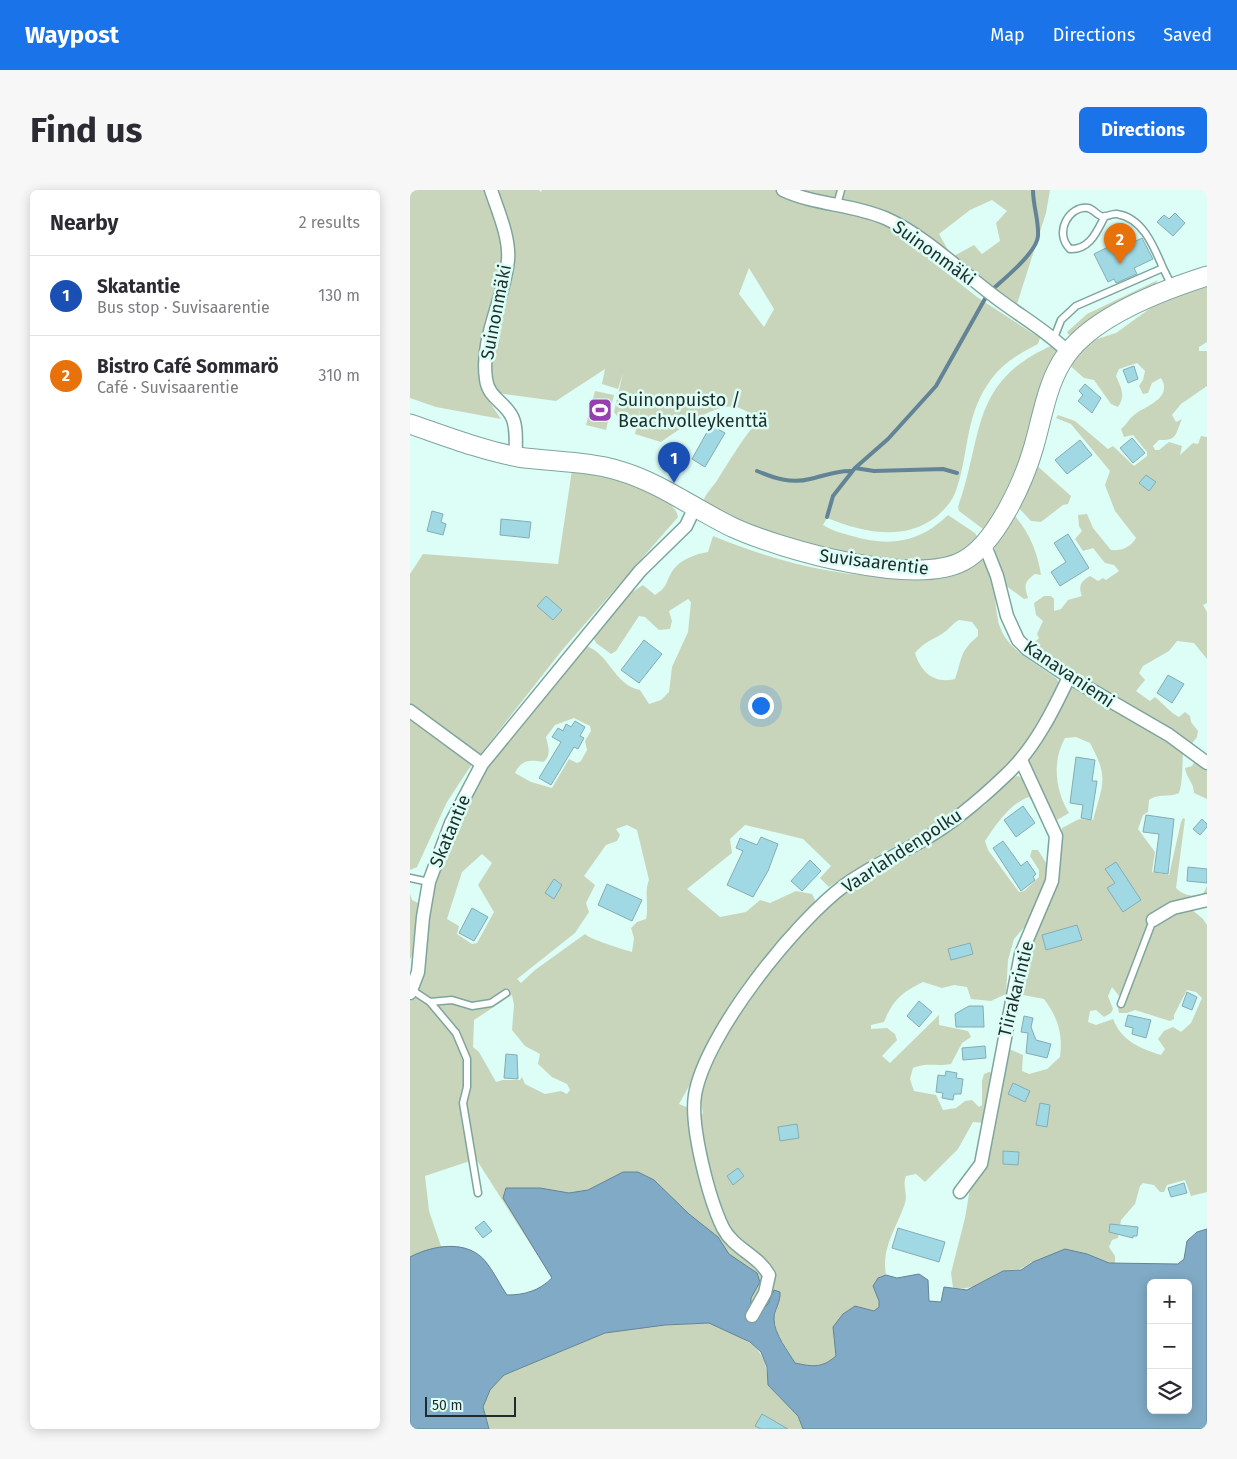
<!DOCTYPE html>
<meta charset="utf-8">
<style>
body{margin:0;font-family:"Fira Sans",sans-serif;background:#f7f7f7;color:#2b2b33}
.controls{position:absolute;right:15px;bottom:15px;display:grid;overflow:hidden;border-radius:8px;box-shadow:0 2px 12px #0003}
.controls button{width:45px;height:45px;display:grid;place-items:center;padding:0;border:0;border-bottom:1px solid #e1e1e2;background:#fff;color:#2b2b33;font:25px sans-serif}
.scale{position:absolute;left:15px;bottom:12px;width:91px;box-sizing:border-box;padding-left:5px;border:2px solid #1e2d2a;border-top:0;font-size:14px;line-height:18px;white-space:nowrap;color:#1e2d2a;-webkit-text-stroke:4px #ddfdf7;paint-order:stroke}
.you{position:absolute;left:350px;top:515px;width:18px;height:18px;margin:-12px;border:4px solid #fff;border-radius:50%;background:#1a73e8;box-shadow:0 0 0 8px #1a73e833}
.badge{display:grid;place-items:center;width:32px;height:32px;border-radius:50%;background:#1a73e8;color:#fff;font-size:16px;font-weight:700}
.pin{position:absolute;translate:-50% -41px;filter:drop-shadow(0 1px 2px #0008)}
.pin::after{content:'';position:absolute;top:26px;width:18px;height:15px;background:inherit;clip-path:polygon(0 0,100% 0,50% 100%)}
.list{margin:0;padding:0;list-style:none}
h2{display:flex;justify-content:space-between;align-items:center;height:65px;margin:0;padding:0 20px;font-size:21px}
h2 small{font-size:16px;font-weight:400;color:#7c7c81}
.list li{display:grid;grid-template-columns:32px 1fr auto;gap:15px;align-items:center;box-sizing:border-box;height:80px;padding:0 20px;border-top:1px solid #e1e1e2}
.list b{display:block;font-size:19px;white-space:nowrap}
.list p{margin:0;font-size:16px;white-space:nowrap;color:#7c7c81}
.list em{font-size:16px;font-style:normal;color:#7c7c81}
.icon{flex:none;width:28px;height:28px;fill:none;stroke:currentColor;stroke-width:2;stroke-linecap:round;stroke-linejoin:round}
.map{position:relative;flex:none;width:797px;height:1239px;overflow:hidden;border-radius:8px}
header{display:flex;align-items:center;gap:30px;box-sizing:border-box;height:70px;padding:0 25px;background:#1a73e8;color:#fff}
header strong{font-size:24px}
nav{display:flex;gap:28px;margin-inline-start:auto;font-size:18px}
.intro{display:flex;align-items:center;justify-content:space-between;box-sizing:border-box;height:120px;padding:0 30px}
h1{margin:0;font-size:35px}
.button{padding:12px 22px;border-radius:8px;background:#1a73e8;color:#fff;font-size:18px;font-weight:700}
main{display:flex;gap:30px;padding:0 30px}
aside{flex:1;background:#fff;border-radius:8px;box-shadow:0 2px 12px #0003}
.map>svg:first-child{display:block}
</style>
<header>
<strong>Waypost</strong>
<nav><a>Map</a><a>Directions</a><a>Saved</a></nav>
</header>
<div class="intro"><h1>Find us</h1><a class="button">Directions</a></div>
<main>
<aside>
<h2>Nearby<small>2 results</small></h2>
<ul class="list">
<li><span class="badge" style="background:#1a4fb4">1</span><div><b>Skatantie</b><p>Bus stop · Suvisaarentie</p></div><em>130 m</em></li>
<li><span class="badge" style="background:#e8710a">2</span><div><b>Bistro Café Sommarö</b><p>Café · Suvisaarentie</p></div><em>310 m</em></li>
</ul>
</aside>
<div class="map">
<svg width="797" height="1239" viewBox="0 0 797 1239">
<rect width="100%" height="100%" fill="#ddfdf7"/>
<path fill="#c9d5bb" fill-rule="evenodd" d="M 0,0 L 129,0 L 131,2 L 132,0 L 640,0 L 636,23 L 607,114 L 542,67 L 529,77 L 567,107 L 630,148 L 628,154 C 608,164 590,175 578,194 C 554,229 559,267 545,303 C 541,313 534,320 526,327 C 493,352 452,342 417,328 L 413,335 C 422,341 432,343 442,346 C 480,357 509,353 538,325 L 565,343 L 569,350 L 537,371 L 501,372 L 408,359 L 343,339 L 293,312 C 296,303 301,299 306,292 C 319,272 330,252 346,233 L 344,226 C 339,223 332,218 326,217 C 304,213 269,240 251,252 L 225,244 L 231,216 L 228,227 L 222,233 L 210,230 L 204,222 L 213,183 L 208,199 L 192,194 L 195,179 L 146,211 L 72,201 L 91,229 L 26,217 L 0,208 ZM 582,10 L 597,21 L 586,33 L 590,51 L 572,64 L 564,55 L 542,67 L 529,44 L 560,20 ZM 339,78 L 364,119 L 354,137 L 329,104 Z
M 748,90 L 744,96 L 664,144 L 659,145 L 657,142 L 677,124 Z
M 797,95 L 797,152 L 789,157 L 789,161 L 797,161 L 797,196 L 771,214 L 762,225 L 766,232 L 772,229 C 765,244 768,251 749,250 L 743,256 L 745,260 L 749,260 L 759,252 L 772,256 L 770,265 L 783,253 L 788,254 L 791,246 L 797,247 L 797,413 L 793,415 L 797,422 L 797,469 L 784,453 L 767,451 L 759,461 L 733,476 L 729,483 L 735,490 L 726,501 L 740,511 L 745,507 C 754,514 759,522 769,527 L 775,522 L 780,526 L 781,532 L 788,541 L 787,547 L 780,556 L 621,456 L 629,448 L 627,444 L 633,431 L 626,425 L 624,413 L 634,406 L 641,406 L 644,409 L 644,421 L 651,419 L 658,410 L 672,406 C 668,396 671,391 680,386 L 688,391 L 693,388 L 696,390 L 709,381 L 704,375 L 695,373 L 683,358 L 673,361 L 665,349 L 672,341 L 669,336 L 668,325 L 677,324 L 683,338 L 701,360 C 712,361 721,357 726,348 L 705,321 L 695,295 L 700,281 L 661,234 L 646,228 L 648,225 L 665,231 L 698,259 L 703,256 L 724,276 L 737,266 L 737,262 L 723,245 L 714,247 L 711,239 C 716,235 719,229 724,225 C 733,217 764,209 751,188 L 742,193 L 738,203 L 733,204 L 729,196 L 733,190 L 735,181 L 727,173 L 709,179 L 706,186 C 711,198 716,205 708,217 L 701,214 L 684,190 L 674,188 L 658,174 L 681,151 L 706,143 L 753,109 Z
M 643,155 L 648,161 L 647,165 C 627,225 608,281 577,337 L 573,339 L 549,321 L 548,317 C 574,245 559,192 643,155 Z
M 185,201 L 204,205 L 196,240 L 176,235 Z
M 624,273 L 661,306 L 658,314 L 653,315 L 631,332 L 621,331 L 606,315 Z
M 162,280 C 186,282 264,300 268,327 L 153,459 L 58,580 L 37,612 L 7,677 L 0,680 L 0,384 L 13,364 L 148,374 Z
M 604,325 C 619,341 628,364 631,385 L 625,384 C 614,392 614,395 618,408 L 614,409 L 595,395 L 585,363 L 585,353 Z
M 303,346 C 367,372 420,385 489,388 C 505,389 527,391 543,386 C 554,383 563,376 572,369 C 588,386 583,417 590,437 C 598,461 629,475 647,489 L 649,494 L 609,565 L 563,606 L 515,642 L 474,662 L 419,697 L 410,688 L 421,676 L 393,649 L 335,635 L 320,649 L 322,663 L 277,699 L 310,727 L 336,722 L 350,710 L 360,713 L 386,701 L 402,704 L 406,712 C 348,769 309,844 269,914 L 293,924 L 290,905 L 292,892 L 321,834 L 359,779 L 402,731 L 435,701 L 482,672 L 519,654 L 575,615 L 599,588 L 608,586 L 616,590 L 630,617 L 627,619 L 619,607 C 599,614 586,635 575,651 L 578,660 L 609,702 L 614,701 L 629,687 L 629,680 L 620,666 L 622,660 L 628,660 L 638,676 L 634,701 L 625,725 L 604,749 L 598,770 L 596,804 L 581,811 L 561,809 L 557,797 L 544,795 L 532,798 L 513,792 C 492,802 483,810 474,832 L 461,835 L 461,839 L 477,838 L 485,844 L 487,850 L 472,866 L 480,873 L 529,825 L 529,835 L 558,841 L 561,847 L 552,853 L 541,874 C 526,877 519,872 503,878 L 500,889 L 504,901 L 526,905 L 533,920 L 546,918 L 555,911 L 562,910 L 569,917 L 572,915 L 572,891 L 574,884 L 579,882 L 584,884 L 575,933 L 563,932 L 548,959 L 515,992 L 506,984 L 496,986 C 492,996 498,1003 495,1013 C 487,1038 471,1057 476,1085 L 487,1088 L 497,1088 L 436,1193 L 385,1173 L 367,1143 L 364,1129 L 370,1107 L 361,1107 L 358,1114 L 352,1120 L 163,1121 L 66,969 L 15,986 L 19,1021 L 31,1056 C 75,1059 75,1071 97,1105 L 0,1239 L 0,812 L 8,797 L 22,699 L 46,629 L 76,577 L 176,456 C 199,463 204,495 230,500 L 239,514 L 251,510 L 259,502 L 262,477 L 278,442 L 281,412 L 278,409 L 259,421 L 262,431 L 260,439 L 249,440 L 235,427 L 229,426 L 206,461 L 201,464 L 186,453 L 183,447 L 219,404 L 233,395 L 245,405 C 259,396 255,392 263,380 C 271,369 286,364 298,362 ZM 549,430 L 562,432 L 568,440 L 568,446 C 549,462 553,467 545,489 C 525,494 511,483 505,463 C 516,450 524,450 536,441 C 541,437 543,433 549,430 ZM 164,528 L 180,536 L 181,541 L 175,551 L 177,560 L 171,571 L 167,573 L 159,569 L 142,598 L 121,592 L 105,583 C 112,569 120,570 133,572 C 142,566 138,556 136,547 L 145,535 ZM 217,635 L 227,640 L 239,690 C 234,701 239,716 236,729 L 227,732 L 221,738 L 224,748 L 222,762 C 212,759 179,749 175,744 L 125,780 L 111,793 L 107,789 L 165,743 L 179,722 L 176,713 L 185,695 L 174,686 L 196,655 L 207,651 L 210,645 L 206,639 ZM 72,664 L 82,673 L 68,695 L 84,722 L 67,753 L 62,754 L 47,744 L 49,736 L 37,729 L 52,682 ZM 102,805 L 104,815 L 102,840 L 115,856 L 130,864 L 128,874 L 142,887 L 157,894 L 160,900 L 157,904 L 151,901 L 135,904 L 115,894 L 112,887 L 110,890 L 93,890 L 86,892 L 69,862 L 63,857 L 64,830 Z
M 661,495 L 719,527 L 773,563 C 772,576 773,591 769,603 C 759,608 747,603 739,610 L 738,622 L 733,625 L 728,639 L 745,662 L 742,682 L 759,685 L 771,632 L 773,628 L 775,629 L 766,698 C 774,706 783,707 793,704 L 797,696 L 797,711 L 781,719 L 793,729 L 797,735 L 797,1002 L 781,1006 L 775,990 L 757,995 L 754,1002 L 750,1002 L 744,995 L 733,993 L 730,996 L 725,1014 L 711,1030 L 708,1048 L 702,1050 L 699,1057 L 705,1066 L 705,1073 L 719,1075 L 621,1072 C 607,1084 604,1077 591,1082 C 572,1090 566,1101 543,1098 L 541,1083 L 555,1028 L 560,998 L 572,983 L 578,963 L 599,859 L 613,865 L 612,881 L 619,884 L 637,879 L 650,867 C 653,844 648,828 634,809 L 608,804 L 613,769 L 640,713 L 650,674 L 652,638 L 669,629 L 683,630 C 693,594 699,588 680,553 L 666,547 L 655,548 C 642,571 645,600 659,623 L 647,630 L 616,572 ZM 702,797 L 713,811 L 708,818 L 709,823 L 717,823 L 725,820 L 760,831 L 764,829 L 764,825 L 777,800 L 786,802 L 792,808 L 781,833 L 771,842 L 763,837 L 754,841 L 748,849 L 755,859 L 751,865 C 729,858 712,851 703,829 L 686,835 L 678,832 L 680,821 L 686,820 L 694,827 L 701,823 L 703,819 L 698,806 Z
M 785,571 L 797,580 L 797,609 L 784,603 C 784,593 776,587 775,578 L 782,576 Z
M 0,704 L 2,710 L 8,713 L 5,762 L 0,769 Z
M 299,1133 C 334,1150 357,1151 358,1195 L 388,1226 L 393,1239 L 79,1239 L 73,1217 L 80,1200 L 94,1185 L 195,1143 L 255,1135 Z"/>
<path fill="#80aac5" stroke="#638496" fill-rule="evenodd" d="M 213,982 L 228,982 L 244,990 L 279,1024 L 308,1047 L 319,1064 L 347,1083 L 350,1092 L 341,1108 L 341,1115 L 352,1120 L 358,1114 L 364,1100 L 370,1102 C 371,1112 364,1120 364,1129 C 364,1144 378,1161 385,1173 C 404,1177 412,1178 426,1166 L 423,1137 L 433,1124 L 445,1116 L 464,1121 L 469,1117 L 469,1111 L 463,1096 L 468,1088 L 476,1085 L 487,1088 L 509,1084 L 518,1090 L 519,1111 L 531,1112 L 534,1097 L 557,1100 L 593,1081 L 611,1080 L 623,1072 L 655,1059 L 677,1064 L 699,1073 L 768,1074 L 774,1069 L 777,1051 L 787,1042 L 797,1039 L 797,1239 L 393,1239 L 388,1226 L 358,1195 L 357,1177 L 351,1162 L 340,1152 L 299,1133 L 255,1135 L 195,1143 L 94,1185 L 80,1200 L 73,1217 L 79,1239 L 0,1239 L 0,1067 C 23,1055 58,1049 76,1072 C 84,1082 90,1095 97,1105 C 114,1105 129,1101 142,1088 L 93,1008 L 96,998 L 130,998 L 159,1003 L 178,1000 ZM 741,1093 L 778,1093 L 778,1220 L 741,1220 Z"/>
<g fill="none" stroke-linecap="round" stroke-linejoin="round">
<path stroke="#638496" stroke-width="4" d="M 583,99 C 595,88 627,62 628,46 C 629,31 623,16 623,0
M 445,278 L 464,281 L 533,279 L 547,283
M 347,281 C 364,288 381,294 400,289 C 414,286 427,280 442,281
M 417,327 L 423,306 L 445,278 L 478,249 L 526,196 L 576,107"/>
</g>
<path fill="#a0d9e3" stroke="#85acb3" d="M 765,23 L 775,33 L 763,46 L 747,32 L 754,25 L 759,29 Z
M 712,33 L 722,53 L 732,48 L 743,69 L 724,78 L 727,84 L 706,93 L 704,89 L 698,92 L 684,64 L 704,54 L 698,41 Z
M 724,176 L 728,189 L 718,193 L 713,180 Z
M 675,194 L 691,208 L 682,223 L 668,211 L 673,205 L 669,201 Z
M 301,235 L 315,243 L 295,277 L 282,269 Z
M 722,248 L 735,263 L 723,273 L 710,258 Z
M 670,250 L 682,265 L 657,284 L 645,270 Z
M 736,285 L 746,292 L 739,301 L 729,293 Z
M 22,321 L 33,324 L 31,332 L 36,334 L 33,345 L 17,341 Z
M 91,329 L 121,332 L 119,348 L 90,345 Z
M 658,344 L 679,378 L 650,396 L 641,382 L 656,372 L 644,353 Z
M 136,406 L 152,420 L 143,430 L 127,416 Z
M 234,450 L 252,464 L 229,493 L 211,480 Z
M 758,485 L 774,494 L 762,513 L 747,503 Z
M 165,531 L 175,537 L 170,546 L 174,548 L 168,559 L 164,557 L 141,595 L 129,588 L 151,552 L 142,547 L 148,538 L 153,541 L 156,534 L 161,537 Z
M 666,567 L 685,570 L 682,591 L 687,591 L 681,630 L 671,628 L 673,615 L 660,613 Z
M 613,616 L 625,633 L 606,647 L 594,630 Z
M 736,625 L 764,629 L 758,684 L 744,682 L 749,644 L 733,642 Z
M 792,629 L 797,634 L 797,637 L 790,645 L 783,639 Z
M 351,647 L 368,654 L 358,681 L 343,707 L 317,695 L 333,661 L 326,658 L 330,648 L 347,655 Z
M 593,651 L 611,676 L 617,671 L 626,684 L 623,687 L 625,690 L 611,701 L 583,658 Z
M 400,670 L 411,681 L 392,701 L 381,691 Z
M 706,672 L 731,710 L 713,722 L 697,698 L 705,693 L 695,679 Z
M 778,677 L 797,679 L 797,693 L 777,691 Z
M 144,689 L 152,695 L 144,709 L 135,703 Z
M 197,694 L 232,710 L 222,731 L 188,715 Z
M 62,718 L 78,727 L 64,751 L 49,743 Z
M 667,735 L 672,750 L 636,760 L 632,745 Z
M 560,753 L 563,764 L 541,770 L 538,759 Z
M 777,802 L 787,807 L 782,820 L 772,816 Z
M 509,811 L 522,822 L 509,837 L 497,826 Z
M 559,816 L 573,816 L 574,837 L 546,837 L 545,824 Z
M 718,825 L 741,830 L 736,848 L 722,844 L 723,838 L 715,836 Z
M 614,826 L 623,828 L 621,837 L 626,850 L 641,854 L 637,868 L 616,863 L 618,843 L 611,842 Z
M 575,856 L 576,868 L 553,870 L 552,858 Z
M 96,864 L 107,865 L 108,889 L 94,888 Z
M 536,881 L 547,883 L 546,888 L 553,889 L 551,904 L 544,904 L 543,910 L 532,908 L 533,903 L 526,902 L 528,885 L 535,886 Z
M 603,893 L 620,901 L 615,912 L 598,904 Z
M 630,913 L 640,915 L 637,937 L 626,935 Z
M 387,934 L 389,948 L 370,951 L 368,937 Z
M 593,961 L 609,962 L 608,975 L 593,974 Z
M 328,978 L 334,986 L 323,995 L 317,986 Z
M 774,993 L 777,1003 L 761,1007 L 758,998 Z
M 74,1031 L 82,1041 L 73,1048 L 65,1038 Z
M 700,1034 L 728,1037 L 727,1046 L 723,1046 L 723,1048 L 699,1042 Z
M 488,1038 L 535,1052 L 529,1072 L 482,1058 Z
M 352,1224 L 378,1239 L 351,1239 L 345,1236 Z"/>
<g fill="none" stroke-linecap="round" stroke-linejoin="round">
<g stroke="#7ea59d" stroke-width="9">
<path id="lane" d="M 427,15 L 431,0
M 695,26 C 687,41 680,60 660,59 C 643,42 660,15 678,18 C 683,19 687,25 691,26 C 697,28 701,23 707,24 C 733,28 744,57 753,78
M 644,148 L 651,130 L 666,116 L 753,78 L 762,96
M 0,688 L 19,692
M 2,800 L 20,812 L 42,810 L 62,816 L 81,813 L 96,803
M 20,812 L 46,843 L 57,869 L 57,897 L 53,913 L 68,1003
M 711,814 L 743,730"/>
</g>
<g stroke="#7ea59d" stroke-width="15">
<path id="street" d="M 81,0 C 88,21 100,48 98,70 C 94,110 70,148 76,189 C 78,207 93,211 101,225 C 108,236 105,254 106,266
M 373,0 C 405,15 442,14 475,28 C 518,47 554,85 592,112 C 615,129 638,142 658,162
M 574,353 L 587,386 L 597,426 L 608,450 L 617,459 L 659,487 L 759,545 L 797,573
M 0,521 L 72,574
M 743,730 L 763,718 L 797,710
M 0,803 L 8,782 L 13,727 L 19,692 L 41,633 L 72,574 L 230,381 L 276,336 L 285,317
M 550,1002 L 571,974 L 611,764 L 642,691 L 646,646 L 611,570
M 342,1126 L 355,1103 L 359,1085 C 348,1065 324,1059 313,1038 C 299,1009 280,937 285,905 C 295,844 386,731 435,695 C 460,677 487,665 513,650 C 543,633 571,609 596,585 C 624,559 643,521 659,487"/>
</g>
<g stroke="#7ea59d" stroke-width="21">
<path id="secondary" d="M 0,234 C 35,246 71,260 108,267 C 142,272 178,271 210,281 C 251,293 286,320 324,338 C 373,360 505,397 553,371 C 586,354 614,291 624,256 C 633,225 637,191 657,164 C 685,126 753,100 797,86"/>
</g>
<use href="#lane" stroke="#fff" stroke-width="6"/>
<use href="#street" stroke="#fff" stroke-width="12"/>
<use href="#secondary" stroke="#fff" stroke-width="19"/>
</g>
<defs>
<g id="stadium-square" transform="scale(1.25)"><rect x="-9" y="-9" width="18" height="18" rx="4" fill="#9640ae" stroke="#ddfdf7"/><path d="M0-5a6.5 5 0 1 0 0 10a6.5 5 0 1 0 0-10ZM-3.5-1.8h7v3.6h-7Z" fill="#fff"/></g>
</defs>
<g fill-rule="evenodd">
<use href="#stadium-square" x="190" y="220"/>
</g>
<g text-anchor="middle" stroke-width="5" stroke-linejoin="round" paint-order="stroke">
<g font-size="18" fill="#1e2d2a" stroke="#ddfdf7">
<text transform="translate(524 63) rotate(36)" y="6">Suinonmäki</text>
<text transform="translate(86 122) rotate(-79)" y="6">Suinonmäki</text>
<text transform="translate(464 372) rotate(7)" y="6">Suvisaarentie</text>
<text transform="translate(659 484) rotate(34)" y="6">Kanavaniemi</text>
<text transform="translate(40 641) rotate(-67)" y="6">Skatantie</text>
<text transform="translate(492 661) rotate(-33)" y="6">Vaarlahdenpolku</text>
<text transform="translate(606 799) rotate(-76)" y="6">Tiirakarintie</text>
</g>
<g font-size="18" fill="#1e2d2a" stroke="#ddfdf7" text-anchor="start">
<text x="208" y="216">Suinonpuisto /<tspan x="208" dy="21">Beachvolleykenttä</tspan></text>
</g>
</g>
</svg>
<div class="controls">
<button>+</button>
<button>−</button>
<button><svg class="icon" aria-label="layers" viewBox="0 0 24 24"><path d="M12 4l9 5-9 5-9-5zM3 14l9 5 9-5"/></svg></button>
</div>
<div class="scale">50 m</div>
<div class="you"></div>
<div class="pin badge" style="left:264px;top:293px;background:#1a4fb4">1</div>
<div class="pin badge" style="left:710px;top:74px;background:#e8710a">2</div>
</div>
</main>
